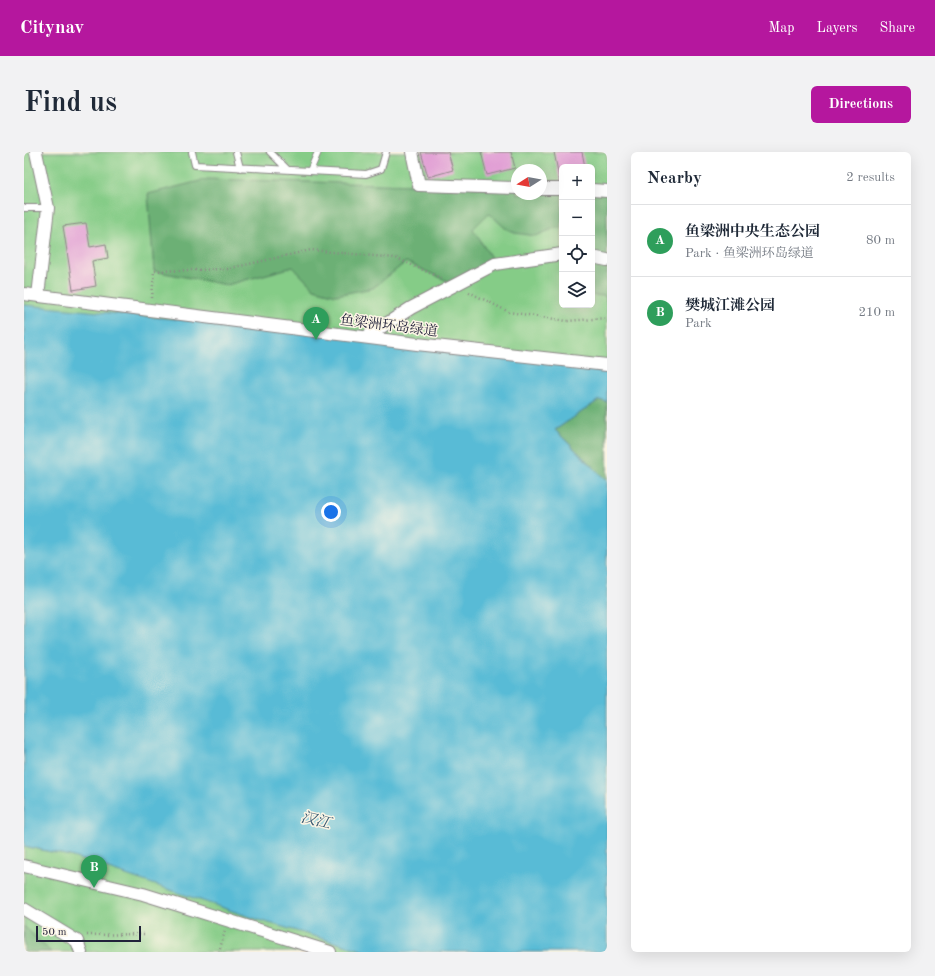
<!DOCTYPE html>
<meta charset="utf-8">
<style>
body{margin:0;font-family:"Old Standard TT","Noto Serif SC",serif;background:#f2f2f3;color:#1f2937}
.controls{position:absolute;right:12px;top:12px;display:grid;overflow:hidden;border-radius:6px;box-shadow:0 4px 16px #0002}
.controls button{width:36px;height:36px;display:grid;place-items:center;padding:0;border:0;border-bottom:1px solid #e0e1e3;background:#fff;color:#1f2937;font:20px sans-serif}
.compass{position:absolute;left:487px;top:12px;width:36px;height:36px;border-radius:50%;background:#fff;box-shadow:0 4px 16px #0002;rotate:259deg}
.scale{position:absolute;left:12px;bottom:10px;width:105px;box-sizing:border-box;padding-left:4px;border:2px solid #22223b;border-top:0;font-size:11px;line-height:14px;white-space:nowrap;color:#22223b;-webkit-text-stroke:3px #fcf5e5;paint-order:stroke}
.you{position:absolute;left:307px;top:360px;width:14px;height:14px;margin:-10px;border:3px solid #fff;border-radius:50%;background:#1a73e8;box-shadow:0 0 0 6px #1a73e833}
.badge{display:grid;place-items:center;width:26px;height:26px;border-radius:50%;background:#b5179e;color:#fff;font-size:13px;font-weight:700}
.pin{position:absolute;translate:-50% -33px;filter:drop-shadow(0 1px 2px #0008)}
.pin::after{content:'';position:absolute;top:21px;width:14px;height:12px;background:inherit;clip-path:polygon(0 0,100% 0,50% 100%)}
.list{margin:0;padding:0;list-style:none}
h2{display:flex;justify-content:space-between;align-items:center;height:52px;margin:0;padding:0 16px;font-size:17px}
h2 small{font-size:13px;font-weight:400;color:#747a83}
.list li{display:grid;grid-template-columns:26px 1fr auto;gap:12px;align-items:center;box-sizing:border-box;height:72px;padding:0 16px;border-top:1px solid #e0e1e3}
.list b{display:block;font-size:15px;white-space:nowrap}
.list p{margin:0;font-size:13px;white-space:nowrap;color:#747a83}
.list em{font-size:13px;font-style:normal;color:#747a83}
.icon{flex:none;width:22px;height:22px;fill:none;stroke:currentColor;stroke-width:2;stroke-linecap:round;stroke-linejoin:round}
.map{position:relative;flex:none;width:583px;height:800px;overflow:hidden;border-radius:6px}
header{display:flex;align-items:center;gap:24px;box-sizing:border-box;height:56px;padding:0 20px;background:#b5179e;color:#fff}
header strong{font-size:19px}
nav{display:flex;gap:22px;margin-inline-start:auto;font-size:14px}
.intro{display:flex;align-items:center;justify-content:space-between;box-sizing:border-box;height:96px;padding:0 24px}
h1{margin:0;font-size:28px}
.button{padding:10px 18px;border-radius:6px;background:#b5179e;color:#fff;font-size:14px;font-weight:700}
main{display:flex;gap:24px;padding:0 24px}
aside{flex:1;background:#fff;border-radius:6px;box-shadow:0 4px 16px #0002}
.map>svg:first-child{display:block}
</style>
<header>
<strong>Citynav</strong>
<nav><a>Map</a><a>Layers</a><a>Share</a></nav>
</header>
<div class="intro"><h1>Find us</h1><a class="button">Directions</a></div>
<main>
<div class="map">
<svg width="583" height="800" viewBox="0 0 583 800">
<rect width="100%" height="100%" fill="#fcf5e5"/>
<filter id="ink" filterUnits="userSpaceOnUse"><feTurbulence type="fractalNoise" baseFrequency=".025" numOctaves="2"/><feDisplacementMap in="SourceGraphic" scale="8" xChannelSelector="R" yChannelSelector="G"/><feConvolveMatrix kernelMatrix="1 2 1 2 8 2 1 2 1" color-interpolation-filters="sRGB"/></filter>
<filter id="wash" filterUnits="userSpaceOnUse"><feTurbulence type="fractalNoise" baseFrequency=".012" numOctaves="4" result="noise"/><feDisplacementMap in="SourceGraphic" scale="16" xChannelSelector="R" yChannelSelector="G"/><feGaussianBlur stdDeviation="0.9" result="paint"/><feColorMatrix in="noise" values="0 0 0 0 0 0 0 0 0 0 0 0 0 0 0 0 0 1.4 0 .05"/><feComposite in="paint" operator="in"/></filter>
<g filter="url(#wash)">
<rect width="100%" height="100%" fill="#f4ead0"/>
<path fill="#85cc87" stroke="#547761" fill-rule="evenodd" d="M 0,0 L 583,0 L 583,406 L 0,223 ZM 538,15 L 568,15 L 568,153 L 538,153 ZM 493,18 L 517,18 L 517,42 L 493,42 Z
M 0,694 L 46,704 L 343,800 L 0,800 Z"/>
<path fill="#6cb074" stroke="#476958" d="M 184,27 L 493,36 L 493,42 L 517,42 L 538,37 L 538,76 L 531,76 L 512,84 L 491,81 L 481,76 L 465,61 L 449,77 L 471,112 L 432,133 L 382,110 L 349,136 L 312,143 L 290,137 L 269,115 L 203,133 L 130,119 L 124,42 Z
M 568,38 L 583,39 L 583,155 L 581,144 L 568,143 Z
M 575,248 L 583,250 L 583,329 L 531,278 Z
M 0,774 L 27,800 L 0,800 Z"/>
<path fill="#58bbd6" stroke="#3d6e88" d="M 0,153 L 342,185 L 583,214 L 583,250 L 575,248 L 531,278 L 583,329 L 583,800 L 344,800 L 235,768 L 46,704 L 0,694 Z"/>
<g id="blocks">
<path fill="#e09bd4" d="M 397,0 L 424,0 L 429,18 L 404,25 Z
M 457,0 L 487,0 L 491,16 L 463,23 Z
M 530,0 L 558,0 L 561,15 L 538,15 L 538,29 L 536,30 Z
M 62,71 L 66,95 L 82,92 L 84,106 L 68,109 L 72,134 L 49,138 L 39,74 Z"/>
</g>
</g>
<g filter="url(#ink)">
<use href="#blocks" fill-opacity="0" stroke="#8b8686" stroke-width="1"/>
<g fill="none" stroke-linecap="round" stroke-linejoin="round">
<g stroke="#8b8686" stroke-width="8">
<path id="lane" d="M 168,0 L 171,13 L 342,22 L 357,17 L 362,0
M 212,0 L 216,16
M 246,0 L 264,18
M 286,19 L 294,0
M 0,56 L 24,56"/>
</g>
<g stroke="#8b8686" stroke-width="14">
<path id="street" d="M 12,0 L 24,56 L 14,144
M 388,0 L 395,33 L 493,36
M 517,37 L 538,37
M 568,38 L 583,39
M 568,105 L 583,108
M 0,142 L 393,192 L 583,213
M 342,185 L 387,156 L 471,112 L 538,102
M 0,714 L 119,742 L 306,800
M 0,757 L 53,789 L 57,800"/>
</g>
<path stroke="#8b8686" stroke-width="2.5" stroke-dasharray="1 3" stroke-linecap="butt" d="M 445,140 L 485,160 L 543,169 L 583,166
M 128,146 L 130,119 L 203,117 L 287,98 L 372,106 L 417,126
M 63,783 L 121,782
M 195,800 L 201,779"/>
<use href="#lane" stroke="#fff" stroke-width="6"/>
<use href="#street" stroke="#fff" stroke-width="12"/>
</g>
</g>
<g text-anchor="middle" stroke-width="3" stroke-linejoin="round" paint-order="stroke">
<g font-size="14" fill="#22223b" stroke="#fcf5e5">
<text transform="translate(365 173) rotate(7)" y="5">鱼梁洲环岛绿道</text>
</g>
<g font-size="15" font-style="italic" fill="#355871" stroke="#fcf5e5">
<text transform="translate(292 668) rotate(14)" y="5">汉江</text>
</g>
</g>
</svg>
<div class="controls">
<button>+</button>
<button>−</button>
<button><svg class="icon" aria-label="locate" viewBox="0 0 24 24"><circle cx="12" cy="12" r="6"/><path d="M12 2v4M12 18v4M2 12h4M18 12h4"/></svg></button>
<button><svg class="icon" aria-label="layers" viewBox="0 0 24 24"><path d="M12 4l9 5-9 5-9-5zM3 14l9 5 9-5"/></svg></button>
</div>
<svg class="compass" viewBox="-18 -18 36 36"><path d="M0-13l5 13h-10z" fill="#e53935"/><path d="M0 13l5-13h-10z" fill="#747a83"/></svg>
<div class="scale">50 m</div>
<div class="you"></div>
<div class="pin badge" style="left:292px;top:188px;background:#2e9e5b">A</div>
<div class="pin badge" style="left:70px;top:736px;background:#2e9e5b">B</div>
</div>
<aside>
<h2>Nearby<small>2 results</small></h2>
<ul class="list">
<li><span class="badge" style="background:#2e9e5b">A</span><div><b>鱼梁洲中央生态公园</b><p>Park · 鱼梁洲环岛绿道</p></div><em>80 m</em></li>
<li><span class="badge" style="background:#2e9e5b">B</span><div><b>樊城江滩公园</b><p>Park</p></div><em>210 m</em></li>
</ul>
</aside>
</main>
